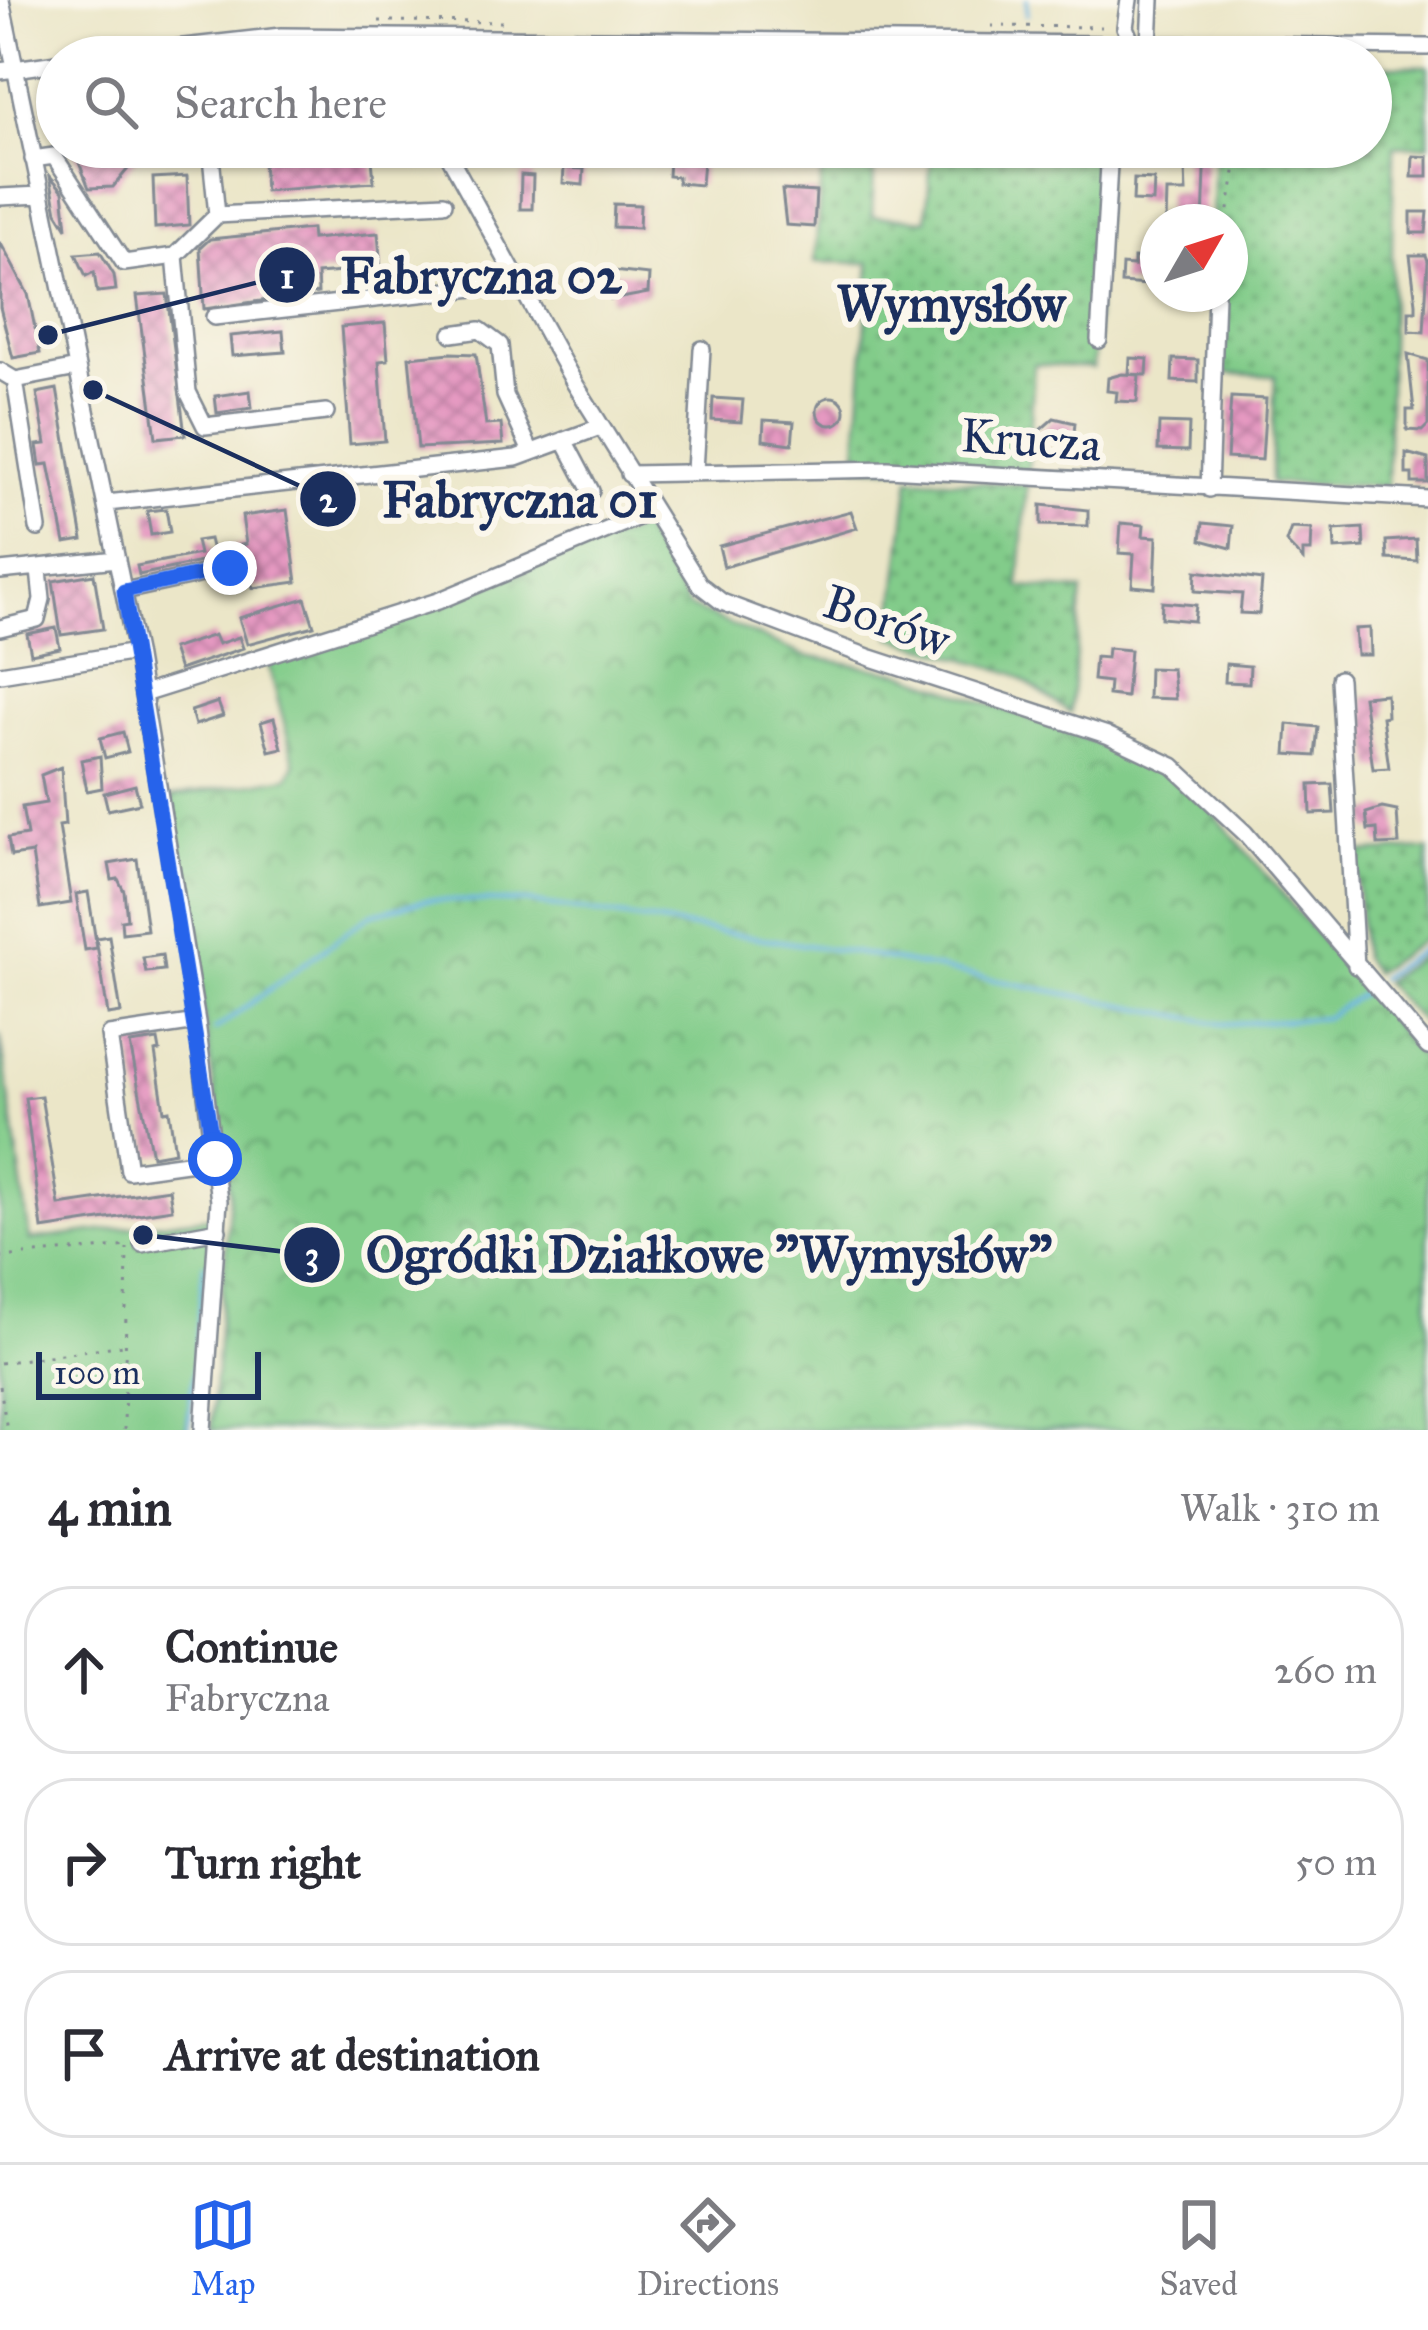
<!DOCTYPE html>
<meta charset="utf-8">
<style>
body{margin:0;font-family:"IM FELL Great Primer",serif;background:#f7f7f7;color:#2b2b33}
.compass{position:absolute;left:1140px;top:204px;width:108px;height:108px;border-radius:50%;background:#fff;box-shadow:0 3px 9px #0004;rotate:51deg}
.scale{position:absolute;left:36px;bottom:30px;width:225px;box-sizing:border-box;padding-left:12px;border:6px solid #1b2f5e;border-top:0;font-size:33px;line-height:42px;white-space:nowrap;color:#1b2f5e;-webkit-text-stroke:9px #fbf7ec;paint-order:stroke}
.stop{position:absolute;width:36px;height:36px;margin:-27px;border:9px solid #2563eb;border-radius:50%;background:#fff}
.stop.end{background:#2563eb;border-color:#fff;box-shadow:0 3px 12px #0008}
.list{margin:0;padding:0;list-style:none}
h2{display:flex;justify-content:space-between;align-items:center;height:156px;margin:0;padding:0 48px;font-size:51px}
h2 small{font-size:39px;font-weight:400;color:#7c7c81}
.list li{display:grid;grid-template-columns:78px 1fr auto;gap:36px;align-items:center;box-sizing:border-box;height:168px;margin:0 24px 24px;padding:0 24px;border:3px solid #e1e1e2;border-radius:48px}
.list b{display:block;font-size:45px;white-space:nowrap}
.list p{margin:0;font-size:39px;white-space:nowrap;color:#7c7c81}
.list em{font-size:39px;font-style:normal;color:#7c7c81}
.icon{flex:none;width:66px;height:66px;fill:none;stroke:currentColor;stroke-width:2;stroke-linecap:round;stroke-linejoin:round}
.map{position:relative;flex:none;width:1428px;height:1430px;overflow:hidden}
.search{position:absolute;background:#fff;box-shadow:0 3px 9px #0004;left:36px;right:36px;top:36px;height:132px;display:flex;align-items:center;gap:30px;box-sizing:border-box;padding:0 42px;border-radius:66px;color:#7c7c81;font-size:45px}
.sheet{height:732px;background:#fff}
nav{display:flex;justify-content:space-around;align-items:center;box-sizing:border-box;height:168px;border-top:3px solid #e1e1e2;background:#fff;font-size:33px;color:#7c7c81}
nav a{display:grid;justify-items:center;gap:6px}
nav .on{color:#2563eb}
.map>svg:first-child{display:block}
</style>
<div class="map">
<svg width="1428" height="1430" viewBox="0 0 1428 1430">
<defs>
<pattern id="grass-dots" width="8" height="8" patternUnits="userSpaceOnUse" patternTransform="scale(3)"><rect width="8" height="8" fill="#82cc8a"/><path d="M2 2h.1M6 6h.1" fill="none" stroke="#6aa674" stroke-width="1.8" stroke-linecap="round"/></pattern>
<pattern id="park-crowns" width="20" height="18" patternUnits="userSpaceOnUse" patternTransform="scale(3)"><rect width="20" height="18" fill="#82cc8a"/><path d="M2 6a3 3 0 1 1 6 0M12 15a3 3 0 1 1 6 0" fill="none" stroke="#6aa674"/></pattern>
<pattern id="building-cross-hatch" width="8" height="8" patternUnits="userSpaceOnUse" patternTransform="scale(3)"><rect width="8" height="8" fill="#e599c1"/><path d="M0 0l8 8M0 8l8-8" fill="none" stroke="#b97da0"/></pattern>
</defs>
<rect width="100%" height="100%" fill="#fbf7ec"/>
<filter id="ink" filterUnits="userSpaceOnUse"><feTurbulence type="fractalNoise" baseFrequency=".00833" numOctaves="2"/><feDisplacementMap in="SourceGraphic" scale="24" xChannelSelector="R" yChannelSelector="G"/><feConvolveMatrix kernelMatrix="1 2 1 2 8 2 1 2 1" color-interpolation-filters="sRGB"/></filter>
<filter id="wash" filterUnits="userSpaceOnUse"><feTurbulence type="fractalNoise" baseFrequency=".004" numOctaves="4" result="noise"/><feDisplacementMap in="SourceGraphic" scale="48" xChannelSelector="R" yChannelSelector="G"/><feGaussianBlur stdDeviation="2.7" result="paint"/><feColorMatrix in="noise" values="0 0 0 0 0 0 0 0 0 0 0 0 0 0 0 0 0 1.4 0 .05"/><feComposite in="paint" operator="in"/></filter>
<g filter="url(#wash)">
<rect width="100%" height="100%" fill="#ebe6c8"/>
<path fill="url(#grass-dots)" stroke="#4e7e74" stroke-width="3" d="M 1371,66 L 1428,66 L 1428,145 L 1394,146 L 1387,486 L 1271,483 L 1275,376 L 1218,373 L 1221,294 L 1230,294 L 1230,222 L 1212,222 L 1214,147 L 1371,147 Z
M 823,147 L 875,147 L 872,216 L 926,220 L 932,147 L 1106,147 L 1093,368 L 1034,364 L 1028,474 L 856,466 L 870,263 L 815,262 Z
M 910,478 L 1027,485 L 1019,587 L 1082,591 L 1070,713 L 1013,673 L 891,637 Z
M 1428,849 L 1428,936 L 1374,973 L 1362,958 L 1356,853 Z"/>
<path fill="url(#park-crowns)" stroke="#4e7e74" stroke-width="3" d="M 641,529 L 689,607 L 805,656 L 903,673 L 1131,755 L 1169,776 L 1205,803 L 1428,1066 L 1428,1430 L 211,1430 L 230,1193 L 171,797 L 288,777 L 295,764 L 268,663 Z
M 1428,951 L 1428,1029 L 1383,982 Z"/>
<path fill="#82cc8a" stroke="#4e7e74" stroke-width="3" d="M 0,1033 L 30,1240 L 208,1217 L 218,1230 L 186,1430 L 0,1430 Z"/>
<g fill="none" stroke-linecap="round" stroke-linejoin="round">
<path stroke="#67b4e1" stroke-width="4.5" d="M 1027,0 L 1027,14
M 1380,978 L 1428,945
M 215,1030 L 371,914 L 426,900 L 527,902 L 857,953 L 1222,1024 L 1325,1018 L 1363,992
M 188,1430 L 204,1265"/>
</g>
<g id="blocks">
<path fill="url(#building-cross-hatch)" d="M 73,147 L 146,147 L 113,187 L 89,188 Z
M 262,147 L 371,147 L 374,182 L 265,191 Z
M 749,147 L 786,147 L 785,159 L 748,156 Z
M 1184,147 L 1206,147 L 1203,222 L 1166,222 L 1167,192 L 1186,192 Z
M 1413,156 L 1428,157 L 1428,177 L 1412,177 Z
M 669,159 L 703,161 L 701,185 L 678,183 L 678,177 L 668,176 Z
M 564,168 L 584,169 L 583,185 L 563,183 Z
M 521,175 L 533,176 L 532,209 L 520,209 Z
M 50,176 L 63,191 L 67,228 L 57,212 Z
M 187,176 L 189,225 L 155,228 L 153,178 Z
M 1134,179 L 1154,180 L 1153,202 L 1133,201 Z
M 782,190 L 816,192 L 814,227 L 786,225 Z
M 614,204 L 640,205 L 639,228 L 613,227 Z
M 1411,212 L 1428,212 L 1426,233 L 1411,233 Z
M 311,229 L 312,239 L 378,233 L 381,269 L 317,274 L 318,293 L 204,309 L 200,248 L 210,239 Z
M 0,242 L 28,294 L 40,353 L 13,358 L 0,307 Z
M 100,252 L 114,275 L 116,290 L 97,292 L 94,272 L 86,276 L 76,254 Z
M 1410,255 L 1426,255 L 1428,261 L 1424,332 L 1409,331 L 1409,311 L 1416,311 L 1416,303 Z
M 1134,258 L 1148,259 L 1147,285 L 1121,283 L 1122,265 L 1134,266 Z
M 613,271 L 649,275 L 648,293 L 611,300 Z
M 167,294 L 185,435 L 156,438 L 137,296 Z
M 385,323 L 388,360 L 379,361 L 385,441 L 350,444 L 341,327 Z
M 283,331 L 285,352 L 232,356 L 230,336 Z
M 451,353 L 476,354 L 486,425 L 501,424 L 503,444 L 418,448 L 409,357 Z
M 1408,354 L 1428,360 L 1428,425 L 1422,431 L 1407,430 L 1407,410 L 1414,410 Z
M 1130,358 L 1148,359 L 1147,375 L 1129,374 Z
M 1173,359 L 1198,360 L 1198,382 L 1172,381 Z
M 1122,374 L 1139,375 L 1137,402 L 1116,401 L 1117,392 L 1107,391 L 1108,378 Z
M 57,389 L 83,540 L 65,543 L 49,464 L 40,465 L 37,445 L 46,444 L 37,393 Z
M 250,391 L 252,408 L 217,413 L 215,396 Z
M 1231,397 L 1266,399 L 1262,460 L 1227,458 Z
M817 411a14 14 0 1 1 28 0a14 14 0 1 1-28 0Z
M 713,398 L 743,400 L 741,422 L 712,420 Z
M 1054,418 L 1075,423 L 1073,443 L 1042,442 L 1039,431 Z
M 764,420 L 794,422 L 792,444 L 763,440 Z
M 1159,423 L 1189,424 L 1188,451 L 1158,450 Z
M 1406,453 L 1428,459 L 1428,483 L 1412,483 L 1412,474 L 1406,474 Z
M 1041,505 L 1088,510 L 1088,526 L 1041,525 Z
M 166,509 L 170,532 L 151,535 L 147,511 Z
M 287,510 L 297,582 L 253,588 L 248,557 L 229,556 L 139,575 L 137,566 L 199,554 L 196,541 L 209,539 L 212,551 L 246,544 L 242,516 Z
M 851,511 L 857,528 L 724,567 L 719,546 Z
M 1121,523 L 1144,525 L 1143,536 L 1157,537 L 1155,588 L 1132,586 L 1134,554 L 1119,553 Z
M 1203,523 L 1233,526 L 1231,548 L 1201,540 Z
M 1291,528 L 1312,529 L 1311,551 L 1303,551 L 1303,560 L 1286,542 Z
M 1363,528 L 1364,547 L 1335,549 L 1334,530 Z
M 1416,539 L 1417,561 L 1387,559 L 1386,541 Z
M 1196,571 L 1262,580 L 1259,614 L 1240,613 L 1242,594 L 1195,591 Z
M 94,574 L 103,629 L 61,635 L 53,581 Z
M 305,598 L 314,626 L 247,644 L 239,618 Z
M 1162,602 L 1196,605 L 1194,621 L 1161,618 Z
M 56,628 L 60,648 L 31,654 L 27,634 Z
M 1370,628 L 1371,655 L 1357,655 L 1355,629 Z
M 214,635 L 218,644 L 239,637 L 243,648 L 179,670 L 172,649 Z
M 1108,648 L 1130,650 L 1126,697 L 1108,695 L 1109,682 L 1093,680 L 1095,657 L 1107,658 Z
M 1226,664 L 1250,666 L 1249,683 L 1225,682 Z
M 1149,668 L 1172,669 L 1175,699 L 1148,698 Z
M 1386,694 L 1387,716 L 1382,717 L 1389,768 L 1373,769 L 1363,696 Z
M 218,702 L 223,716 L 195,725 L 191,711 Z
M 274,718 L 282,748 L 269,751 L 261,722 Z
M 1288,724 L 1318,727 L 1315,756 L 1286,754 Z
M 123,732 L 128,752 L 105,758 L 100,738 Z
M 100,756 L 102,788 L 87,791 L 81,760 Z
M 61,767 L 65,825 L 59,826 L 71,903 L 40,908 L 32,853 L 11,856 L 8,838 L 27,835 L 22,807 L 46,803 L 41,775 Z
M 1332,784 L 1334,813 L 1311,814 L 1310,785 Z
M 135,785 L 140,803 L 108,810 L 104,793 Z
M 1382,808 L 1397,811 L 1399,844 L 1378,845 L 1377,829 L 1368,830 L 1366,813 Z
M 137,859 L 147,930 L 122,933 L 121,920 L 127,919 L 124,891 L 118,879 L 112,880 L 109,864 Z
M 88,892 L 97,948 L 85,950 L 76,894 Z
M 109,936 L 121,1013 L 108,1015 L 96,938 Z
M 162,955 L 164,970 L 146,972 L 143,958 Z
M 158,1040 L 160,1051 L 155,1052 L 164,1111 L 169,1110 L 175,1152 L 152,1156 L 130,1044 Z
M 41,1096 L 59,1205 L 169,1189 L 172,1209 L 42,1229 L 25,1098 Z"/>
</g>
</g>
<g filter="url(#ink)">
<use href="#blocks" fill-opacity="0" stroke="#838a93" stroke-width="3"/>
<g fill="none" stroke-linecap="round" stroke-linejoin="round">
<g stroke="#838a93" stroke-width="20">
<path id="minor" d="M 1,0 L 136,652 L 197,1022 L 219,1201 L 203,1430
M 1129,0 L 1125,27 L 1132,44
M 1149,44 L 1151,0
M 95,57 L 281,36 L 1428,47
M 0,71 L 57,63
M 444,147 L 575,384 L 700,585 L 722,602 L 871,658 L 1107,735 L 1173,766 L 1245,833 L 1428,1047
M 33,159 L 54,156 L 124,263 L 175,256 L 188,392 L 205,426 L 326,412
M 0,197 L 40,195
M 217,215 L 444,203
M 175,256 L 217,215 L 210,147
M 214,317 L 519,283
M 452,334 L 480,330 L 500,345 L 505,395 L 531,452
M 1099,340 L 1110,147
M 0,371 L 15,380 L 77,368
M 15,380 L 38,528
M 564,440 L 591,491
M 695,471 L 702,349
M 629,474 L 888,469 L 1428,499
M 1209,489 L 1216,294
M 107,503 L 516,458 L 600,427
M 0,571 L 117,559
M 124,591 L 230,568
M 0,628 L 37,619 L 42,599 L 39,570
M 0,674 L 136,652
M 1339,679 L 1356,966
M 143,694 L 438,601 L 650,512
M 197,1022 L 109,1035 L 129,1171 L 215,1159
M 142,1244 L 218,1230"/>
</g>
<path stroke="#838a93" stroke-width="3" stroke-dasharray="3 9" stroke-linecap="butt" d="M 379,21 L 507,22
M 991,26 L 1107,27
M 63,48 L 83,46
M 1227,222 L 1239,147
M 0,1257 L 130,1246
M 0,1363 L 123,1345
M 0,1386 L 7,1430
M 124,1430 L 127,1248"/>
<use href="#minor" stroke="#fff" stroke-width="15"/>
</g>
</g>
<g fill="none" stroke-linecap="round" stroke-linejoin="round" filter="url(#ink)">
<path stroke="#2563eb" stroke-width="15" d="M 215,1159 L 124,591 L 230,568"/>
</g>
<g text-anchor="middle" stroke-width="12" stroke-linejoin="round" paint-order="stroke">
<g font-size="48" fill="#1b2f5e" stroke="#fbf7ec">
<text transform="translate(1031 439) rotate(4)" y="17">Krucza</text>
<text transform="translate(887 620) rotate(19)" y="17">Borów</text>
</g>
<g font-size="51" font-weight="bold" fill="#1b2f5e" stroke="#fbf7ec">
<text x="951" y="321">Wymysłów</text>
</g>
</g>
<path fill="none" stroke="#1b2f5e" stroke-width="4.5" d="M48 335L287 275M93 390L328 499M143 1235L312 1255"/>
<g fill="#1b2f5e" stroke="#fbf7ec" stroke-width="4.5">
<circle cx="48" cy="335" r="12"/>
<circle cx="93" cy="390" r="12"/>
<circle cx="143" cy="1235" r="12"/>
<circle cx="287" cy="275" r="30"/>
<circle cx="328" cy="499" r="30"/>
<circle cx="312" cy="1255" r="30"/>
</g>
<g font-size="36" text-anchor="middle" font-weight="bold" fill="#fff">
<text x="287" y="288">1</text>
<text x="328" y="512">2</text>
<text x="312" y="1267">3</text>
</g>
<g font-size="51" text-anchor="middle" font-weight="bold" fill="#1b2f5e" stroke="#fbf7ec" stroke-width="12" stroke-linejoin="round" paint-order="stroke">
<text x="481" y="293">Fabryczna 02</text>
<text x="520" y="517">Fabryczna 01</text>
<text x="709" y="1272">Ogródki Działkowe "Wymysłów"</text>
</g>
</svg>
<svg class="compass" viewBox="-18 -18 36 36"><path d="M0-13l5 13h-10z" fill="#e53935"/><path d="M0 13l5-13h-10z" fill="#7c7c81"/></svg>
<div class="scale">100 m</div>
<div class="stop" style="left:215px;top:1159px"></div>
<div class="stop end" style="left:230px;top:568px"></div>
<div class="search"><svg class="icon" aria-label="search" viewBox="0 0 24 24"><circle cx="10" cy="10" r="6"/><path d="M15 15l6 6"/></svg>Search here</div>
</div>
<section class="sheet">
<h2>4 min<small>Walk · 310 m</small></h2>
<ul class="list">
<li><svg class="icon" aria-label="ahead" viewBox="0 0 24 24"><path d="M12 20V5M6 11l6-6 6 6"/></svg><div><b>Continue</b><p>Fabryczna</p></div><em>260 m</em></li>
<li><svg class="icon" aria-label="right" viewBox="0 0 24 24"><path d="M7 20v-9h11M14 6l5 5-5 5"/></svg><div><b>Turn right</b></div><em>50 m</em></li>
<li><svg class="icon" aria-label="arrive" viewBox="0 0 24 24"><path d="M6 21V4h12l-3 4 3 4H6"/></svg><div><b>Arrive at destination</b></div></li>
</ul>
</section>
<nav>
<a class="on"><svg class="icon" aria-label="map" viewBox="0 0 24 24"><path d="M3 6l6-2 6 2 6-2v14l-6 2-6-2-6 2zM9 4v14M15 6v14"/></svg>Map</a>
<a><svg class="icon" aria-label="directions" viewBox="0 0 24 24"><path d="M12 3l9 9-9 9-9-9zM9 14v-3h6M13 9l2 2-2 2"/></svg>Directions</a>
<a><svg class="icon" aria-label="saved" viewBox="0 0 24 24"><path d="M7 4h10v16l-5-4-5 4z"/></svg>Saved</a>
</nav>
